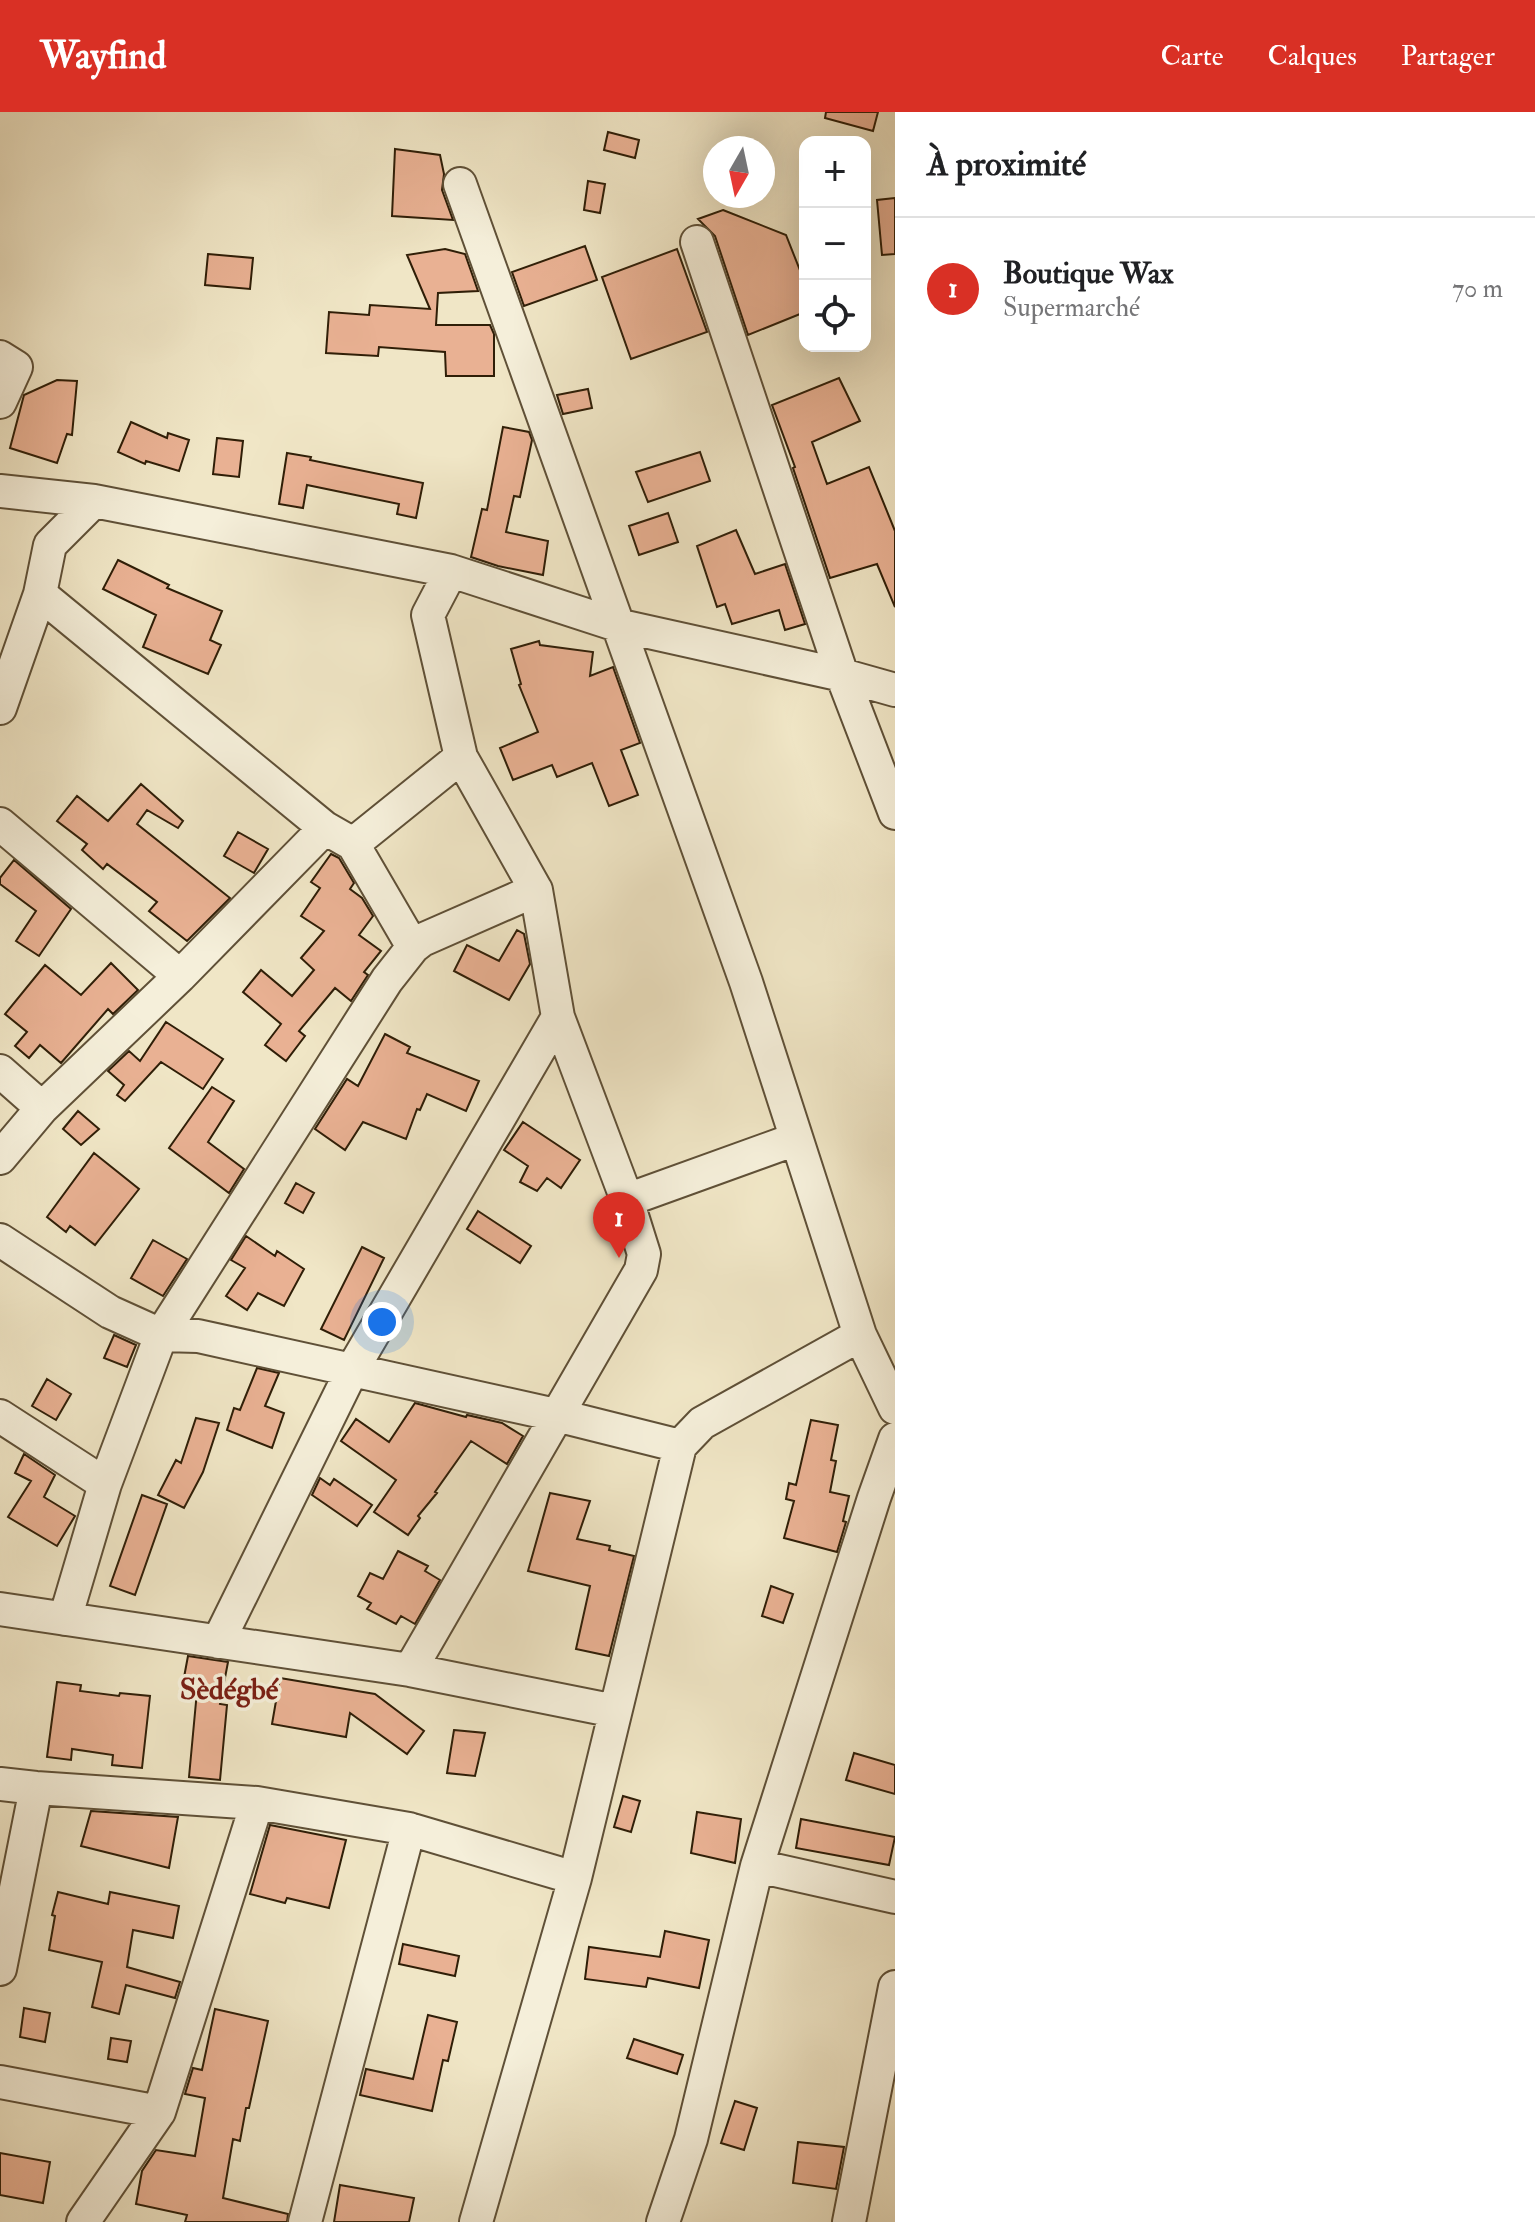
<!DOCTYPE html>
<html lang="fr">
<meta charset="utf-8">
<style>
body{margin:0;font-family:"IM FELL Double Pica",serif;background:#f6f6f6;color:#202124}
.controls{position:absolute;right:24px;top:24px;display:grid;overflow:hidden;border-radius:16px;box-shadow:0 8px 32px #0002}
.controls button{width:72px;height:72px;display:grid;place-items:center;padding:0;border:0;border-bottom:2px solid #e0e0e0;background:#fff;color:#202124;font:40px sans-serif}
.compass{position:absolute;left:703px;top:24px;width:72px;height:72px;border-radius:50%;background:#fff;box-shadow:0 8px 32px #0002;rotate:189deg}
.you{position:absolute;left:382px;top:1210px;width:28px;height:28px;margin:-20px;border:6px solid #fff;border-radius:50%;background:#1a73e8;box-shadow:0 0 0 12px #1a73e833}
.badge{display:grid;place-items:center;width:52px;height:52px;border-radius:50%;background:#d93025;color:#fff;font-size:26px;font-weight:700}
.pin{position:absolute;translate:-50% -66px;filter:drop-shadow(0 2px 4px #0008)}
.pin::after{content:'';position:absolute;top:42px;width:28px;height:24px;background:inherit;clip-path:polygon(0 0,100% 0,50% 100%)}
.list{margin:0;padding:0;list-style:none}
h2{display:flex;justify-content:space-between;align-items:center;height:104px;margin:0;padding:0 32px;font-size:34px}
h2 small{font-size:26px;font-weight:400;color:#757577}
.list li{display:grid;grid-template-columns:52px 1fr auto;gap:24px;align-items:center;box-sizing:border-box;height:144px;padding:0 32px;border-top:2px solid #e0e0e0}
.list b{display:block;font-size:30px;white-space:nowrap}
.list p{margin:0;font-size:26px;white-space:nowrap;color:#757577}
.list em{font-size:26px;font-style:normal;color:#757577}
.icon{flex:none;width:44px;height:44px;fill:none;stroke:currentColor;stroke-width:2;stroke-linecap:round;stroke-linejoin:round}
.map{position:relative;flex:none;width:895px;height:2110px;overflow:hidden}
header{display:flex;align-items:center;gap:48px;box-sizing:border-box;height:112px;padding:0 40px;background:#d93025;color:#fff}
header strong{font-size:38px}
nav{display:flex;gap:44px;margin-inline-start:auto;font-size:28px}
main{display:flex}
aside{flex:1;background:#fff}
.map>svg:first-child{display:block}
</style>
<header>
<strong>Wayfind</strong>
<nav><a>Carte</a><a>Calques</a><a>Partager</a></nav>
</header>
<main>
<div class="map">
<svg width="895" height="2110" viewBox="0 0 895 2110">
<rect width="100%" height="100%" fill="#f0e6c6"/>
<filter id="stains"><feTurbulence type="fractalNoise" baseFrequency=".0025" numOctaves="4"/><feColorMatrix values="0 0 0 0 .2 0 0 0 0 .09 0 0 0 0 .02 0 0 0 .5 -.17"/></filter>
<radialGradient id="worn" r=".72"><stop offset=".6" stop-color="#630" stop-opacity="0"/><stop offset="1" stop-color="#630" stop-opacity=".3"/></radialGradient>
<path fill="#e9b193" stroke="#2f1e07" stroke-width="2" d="M 826,0 L 878,0 L 873,19 L 825,6 Z
M 608,20 L 639,28 L 635,46 L 604,38 Z
M 395,37 L 440,43 L 444,62 L 442,78 L 453,108 L 392,104 Z
M 588,69 L 605,72 L 600,101 L 584,98 Z
M 895,86 L 895,142 L 882,143 L 877,88 Z
M 723,98 L 786,123 L 805,171 L 805,200 L 748,223 L 715,124 L 698,107 Z
M 585,134 L 597,168 L 524,194 L 512,160 Z
M 445,137 L 465,142 L 478,179 L 438,181 L 436,213 L 490,213 L 494,222 L 494,264 L 446,264 L 445,240 L 379,235 L 378,244 L 326,241 L 329,200 L 369,203 L 370,193 L 430,197 L 407,143 Z
M 677,137 L 707,220 L 631,247 L 602,165 Z
M 208,142 L 253,146 L 250,177 L 205,173 Z
M 839,266 L 860,309 L 812,330 L 827,372 L 869,355 L 895,419 L 895,495 L 877,452 L 830,466 L 793,356 L 795,355 L 772,293 Z
M 57,268 L 77,269 L 72,323 L 67,322 L 57,351 L 10,336 L 24,283 Z
M 588,277 L 592,296 L 563,302 L 557,283 Z
M 131,310 L 167,326 L 168,321 L 189,328 L 179,359 L 146,349 L 145,352 L 118,340 Z
M 503,315 L 529,320 L 532,328 L 520,385 L 514,384 L 506,420 L 548,429 L 543,463 L 498,454 L 471,445 L 482,397 L 487,398 Z
M 217,326 L 243,329 L 239,365 L 213,362 Z
M 700,340 L 710,369 L 648,390 L 636,360 Z
M 287,341 L 311,345 L 310,348 L 423,371 L 416,406 L 397,402 L 399,392 L 307,373 L 303,396 L 279,392 Z
M 668,401 L 678,430 L 639,443 L 629,414 Z
M 736,418 L 755,462 L 785,452 L 805,512 L 785,518 L 779,498 L 732,512 L 725,492 L 717,495 L 697,434 Z
M 118,448 L 169,473 L 167,476 L 222,499 L 210,528 L 221,533 L 208,562 L 143,535 L 156,503 L 103,477 Z
M 539,529 L 540,533 L 593,540 L 590,564 L 613,555 L 640,631 L 621,638 L 638,683 L 609,694 L 592,651 L 557,665 L 552,653 L 513,668 L 500,636 L 538,620 L 519,573 L 521,572 L 511,537 Z
M 141,672 L 183,709 L 178,716 L 147,698 L 137,712 L 230,786 L 187,829 L 149,799 L 157,790 L 107,752 L 103,757 L 82,738 L 87,732 L 57,709 L 77,684 L 108,709 Z
M 238,720 L 268,737 L 254,761 L 224,744 Z
M 331,742 L 339,746 L 354,771 L 350,777 L 362,786 L 373,804 L 359,823 L 381,839 L 364,860 L 368,863 L 351,889 L 335,876 L 299,919 L 305,924 L 286,949 L 265,933 L 281,912 L 243,880 L 261,858 L 292,884 L 314,858 L 301,846 L 324,819 L 301,804 L 320,776 L 311,770 Z
M 14,748 L 71,797 L 39,844 L 16,829 L 36,799 L 0,772 L 0,766 Z
M 517,818 L 524,822 L 530,852 L 509,888 L 454,859 L 467,833 L 499,849 Z
M 111,851 L 138,878 L 113,902 L 108,897 L 61,951 L 40,933 L 29,946 L 15,934 L 27,920 L 5,902 L 45,853 L 81,883 Z
M 166,910 L 223,947 L 203,977 L 161,950 L 125,989 L 117,983 L 124,973 L 108,959 L 129,939 L 140,949 Z
M 385,922 L 410,935 L 407,941 L 479,969 L 466,999 L 427,982 L 420,998 L 417,997 L 406,1027 L 363,1010 L 345,1038 L 315,1017 L 347,967 L 358,974 Z
M 212,975 L 234,989 L 208,1030 L 244,1057 L 229,1081 L 169,1036 Z
M 78,999 L 99,1017 L 81,1033 L 63,1017 Z
M 523,1010 L 580,1048 L 561,1076 L 547,1066 L 537,1079 L 520,1070 L 528,1054 L 504,1038 Z
M 94,1041 L 139,1077 L 95,1133 L 70,1114 L 66,1120 L 47,1105 Z
M 296,1071 L 314,1081 L 303,1101 L 285,1091 Z
M 478,1099 L 531,1134 L 520,1151 L 467,1117 Z
M 246,1124 L 275,1144 L 277,1139 L 304,1157 L 284,1194 L 258,1181 L 247,1198 L 226,1184 L 245,1156 L 231,1148 Z
M 153,1128 L 187,1147 L 163,1184 L 131,1166 Z
M 362,1135 L 384,1146 L 344,1228 L 321,1217 Z
M 114,1223 L 136,1233 L 127,1255 L 104,1246 Z
M 257,1256 L 279,1261 L 265,1294 L 284,1301 L 272,1336 L 227,1318 L 234,1296 L 240,1298 Z
M 47,1267 L 71,1282 L 56,1308 L 32,1294 Z
M 415,1291 L 466,1305 L 467,1303 L 502,1311 L 523,1324 L 507,1352 L 471,1329 L 435,1380 L 437,1381 L 418,1404 L 420,1406 L 408,1423 L 374,1400 L 396,1368 L 341,1329 L 356,1307 L 389,1330 Z
M 196,1306 L 219,1311 L 203,1360 L 184,1396 L 158,1383 L 176,1348 L 181,1351 Z
M 811,1308 L 838,1313 L 831,1348 L 836,1349 L 830,1380 L 849,1384 L 843,1409 L 846,1410 L 837,1440 L 784,1426 L 794,1389 L 786,1387 L 789,1371 L 796,1373 Z
M 24,1342 L 55,1363 L 44,1385 L 75,1404 L 57,1434 L 8,1405 L 31,1369 L 15,1361 Z
M 320,1366 L 330,1373 L 334,1367 L 372,1393 L 357,1414 L 312,1383 Z
M 550,1381 L 590,1389 L 577,1427 L 610,1434 L 609,1438 L 634,1444 L 609,1544 L 576,1537 L 590,1474 L 528,1459 Z
M 142,1383 L 167,1392 L 135,1483 L 110,1474 Z
M 398,1439 L 428,1454 L 425,1459 L 440,1468 L 415,1512 L 401,1504 L 396,1512 L 367,1497 L 371,1491 L 358,1484 L 370,1461 L 383,1467 Z
M 771,1474 L 793,1482 L 783,1511 L 762,1504 Z
M 188,1544 L 228,1550 L 220,1592 L 227,1593 L 220,1668 L 189,1665 L 197,1579 L 182,1576 Z
M 280,1566 L 375,1582 L 424,1619 L 407,1642 L 350,1601 L 346,1625 L 272,1612 Z
M 57,1570 L 81,1573 L 80,1579 L 119,1584 L 120,1581 L 150,1584 L 142,1656 L 112,1653 L 113,1643 L 72,1637 L 71,1648 L 47,1645 Z
M 454,1618 L 485,1621 L 475,1664 L 447,1661 Z
M 854,1641 L 895,1653 L 895,1682 L 846,1668 Z
M 623,1684 L 640,1689 L 631,1720 L 614,1715 Z
M 91,1699 L 178,1705 L 169,1756 L 81,1734 Z
M 697,1700 L 741,1707 L 735,1751 L 691,1741 Z
M 801,1707 L 895,1725 L 889,1753 L 796,1736 Z
M 270,1713 L 346,1728 L 329,1796 L 287,1786 L 285,1791 L 250,1782 Z
M 58,1780 L 108,1792 L 110,1780 L 179,1794 L 173,1826 L 133,1818 L 127,1855 L 180,1870 L 175,1886 L 126,1873 L 119,1902 L 92,1895 L 102,1850 L 49,1838 L 55,1804 L 52,1803 Z
M 665,1819 L 709,1828 L 699,1876 L 648,1866 L 646,1875 L 585,1867 L 589,1835 L 660,1845 Z
M 403,1832 L 459,1844 L 455,1864 L 399,1852 Z
M 24,1896 L 50,1901 L 45,1930 L 20,1925 Z
M 215,1897 L 268,1909 L 249,1996 L 246,1996 L 240,2029 L 233,2027 L 223,2086 L 288,2102 L 287,2110 L 185,2110 L 187,2103 L 136,2092 L 142,2059 L 156,2038 L 195,2044 L 205,1986 L 185,1982 L 193,1956 L 202,1958 Z
M 428,1903 L 457,1910 L 448,1949 L 443,1948 L 432,1999 L 360,1983 L 366,1957 L 413,1967 Z
M 111,1926 L 131,1929 L 127,1950 L 108,1947 Z
M 634,1927 L 683,1943 L 677,1962 L 627,1946 Z
M 735,1989 L 757,1996 L 744,2038 L 721,2031 Z
M 798,2030 L 844,2035 L 836,2077 L 793,2071 Z
M 0,2041 L 50,2050 L 43,2091 L 0,2083 Z
M 340,2073 L 414,2086 L 409,2110 L 334,2110 Z"/>
<g fill="none" stroke-linecap="round" stroke-linejoin="round">
<g stroke="#5f5037" stroke-width="36">
<path id="minor" d="M 460,72 L 746,870 L 860,1223 L 895,1296
M 697,130 L 842,563 L 895,701
M 0,245 L 16,255 L 0,290
M 0,379 L 94,389 L 451,459 L 617,513 L 842,563 L 895,578
M 40,482 L 325,716 L 353,732 L 413,835
M 0,596 L 40,482 L 50,433 L 94,389
M 0,712 L 180,864
M 353,732 L 461,645
M 0,959 L 42,996
M 0,1046 L 42,996 L 180,864 L 325,716
M 627,1088 L 796,1027
M 0,1128 L 110,1200 L 161,1223 L 198,1224 L 556,1303 L 680,1334
M 0,1304 L 105,1372
M 0,1497 L 410,1558 L 615,1599
M 65,1507 L 105,1372 L 161,1223 L 387,868 L 413,835 L 422,828 L 536,778
M 218,1530 L 352,1258 L 558,905
M 410,1558 L 641,1158 L 644,1142 L 627,1088 L 558,905 L 536,778 L 461,645 L 428,503 L 451,459
M 0,1672 L 36,1676 L 257,1691 L 409,1717 L 575,1766
M 757,1754 L 895,1785
M 0,1857 L 36,1676
M 0,1970 L 159,2000
M 83,2110 L 159,2000 L 257,1691
M 305,2110 L 409,1717
M 476,2110 L 575,1766 L 680,1334 L 702,1311 L 860,1223
M 663,2110 L 691,2027 L 757,1754 L 874,1386 L 895,1327
M 849,2110 L 895,1875"/>
</g>
<use href="#minor" stroke="#f5efda" stroke-width="32"/>
</g>
<g text-anchor="middle" stroke-width="7" stroke-linejoin="round" paint-order="stroke">
<g font-size="30" font-weight="bold" fill="#7a1f14" stroke="#f5efda">
<text x="229" y="1587">Sèdégbé</text>
</g>
</g>
<rect width="100%" height="100%" filter="url(#stains)"/>
<rect width="100%" height="100%" fill="url(#worn)"/>
</svg>
<div class="controls">
<button>+</button>
<button>−</button>
<button><svg class="icon" aria-label="locate" viewBox="0 0 24 24"><circle cx="12" cy="12" r="6"/><path d="M12 2v4M12 18v4M2 12h4M18 12h4"/></svg></button>
</div>
<svg class="compass" viewBox="-18 -18 36 36"><path d="M0-13l5 13h-10z" fill="#e53935"/><path d="M0 13l5-13h-10z" fill="#757577"/></svg>
<div class="you"></div>
<div class="pin badge" style="left:619px;top:1146px">1</div>
</div>
<aside>
<h2>À proximité<small></small></h2>
<ul class="list">
<li><span class="badge">1</span><div><b>Boutique Wax</b><p>Supermarché</p></div><em>70 m</em></li>
</ul>
</aside>
</main>
